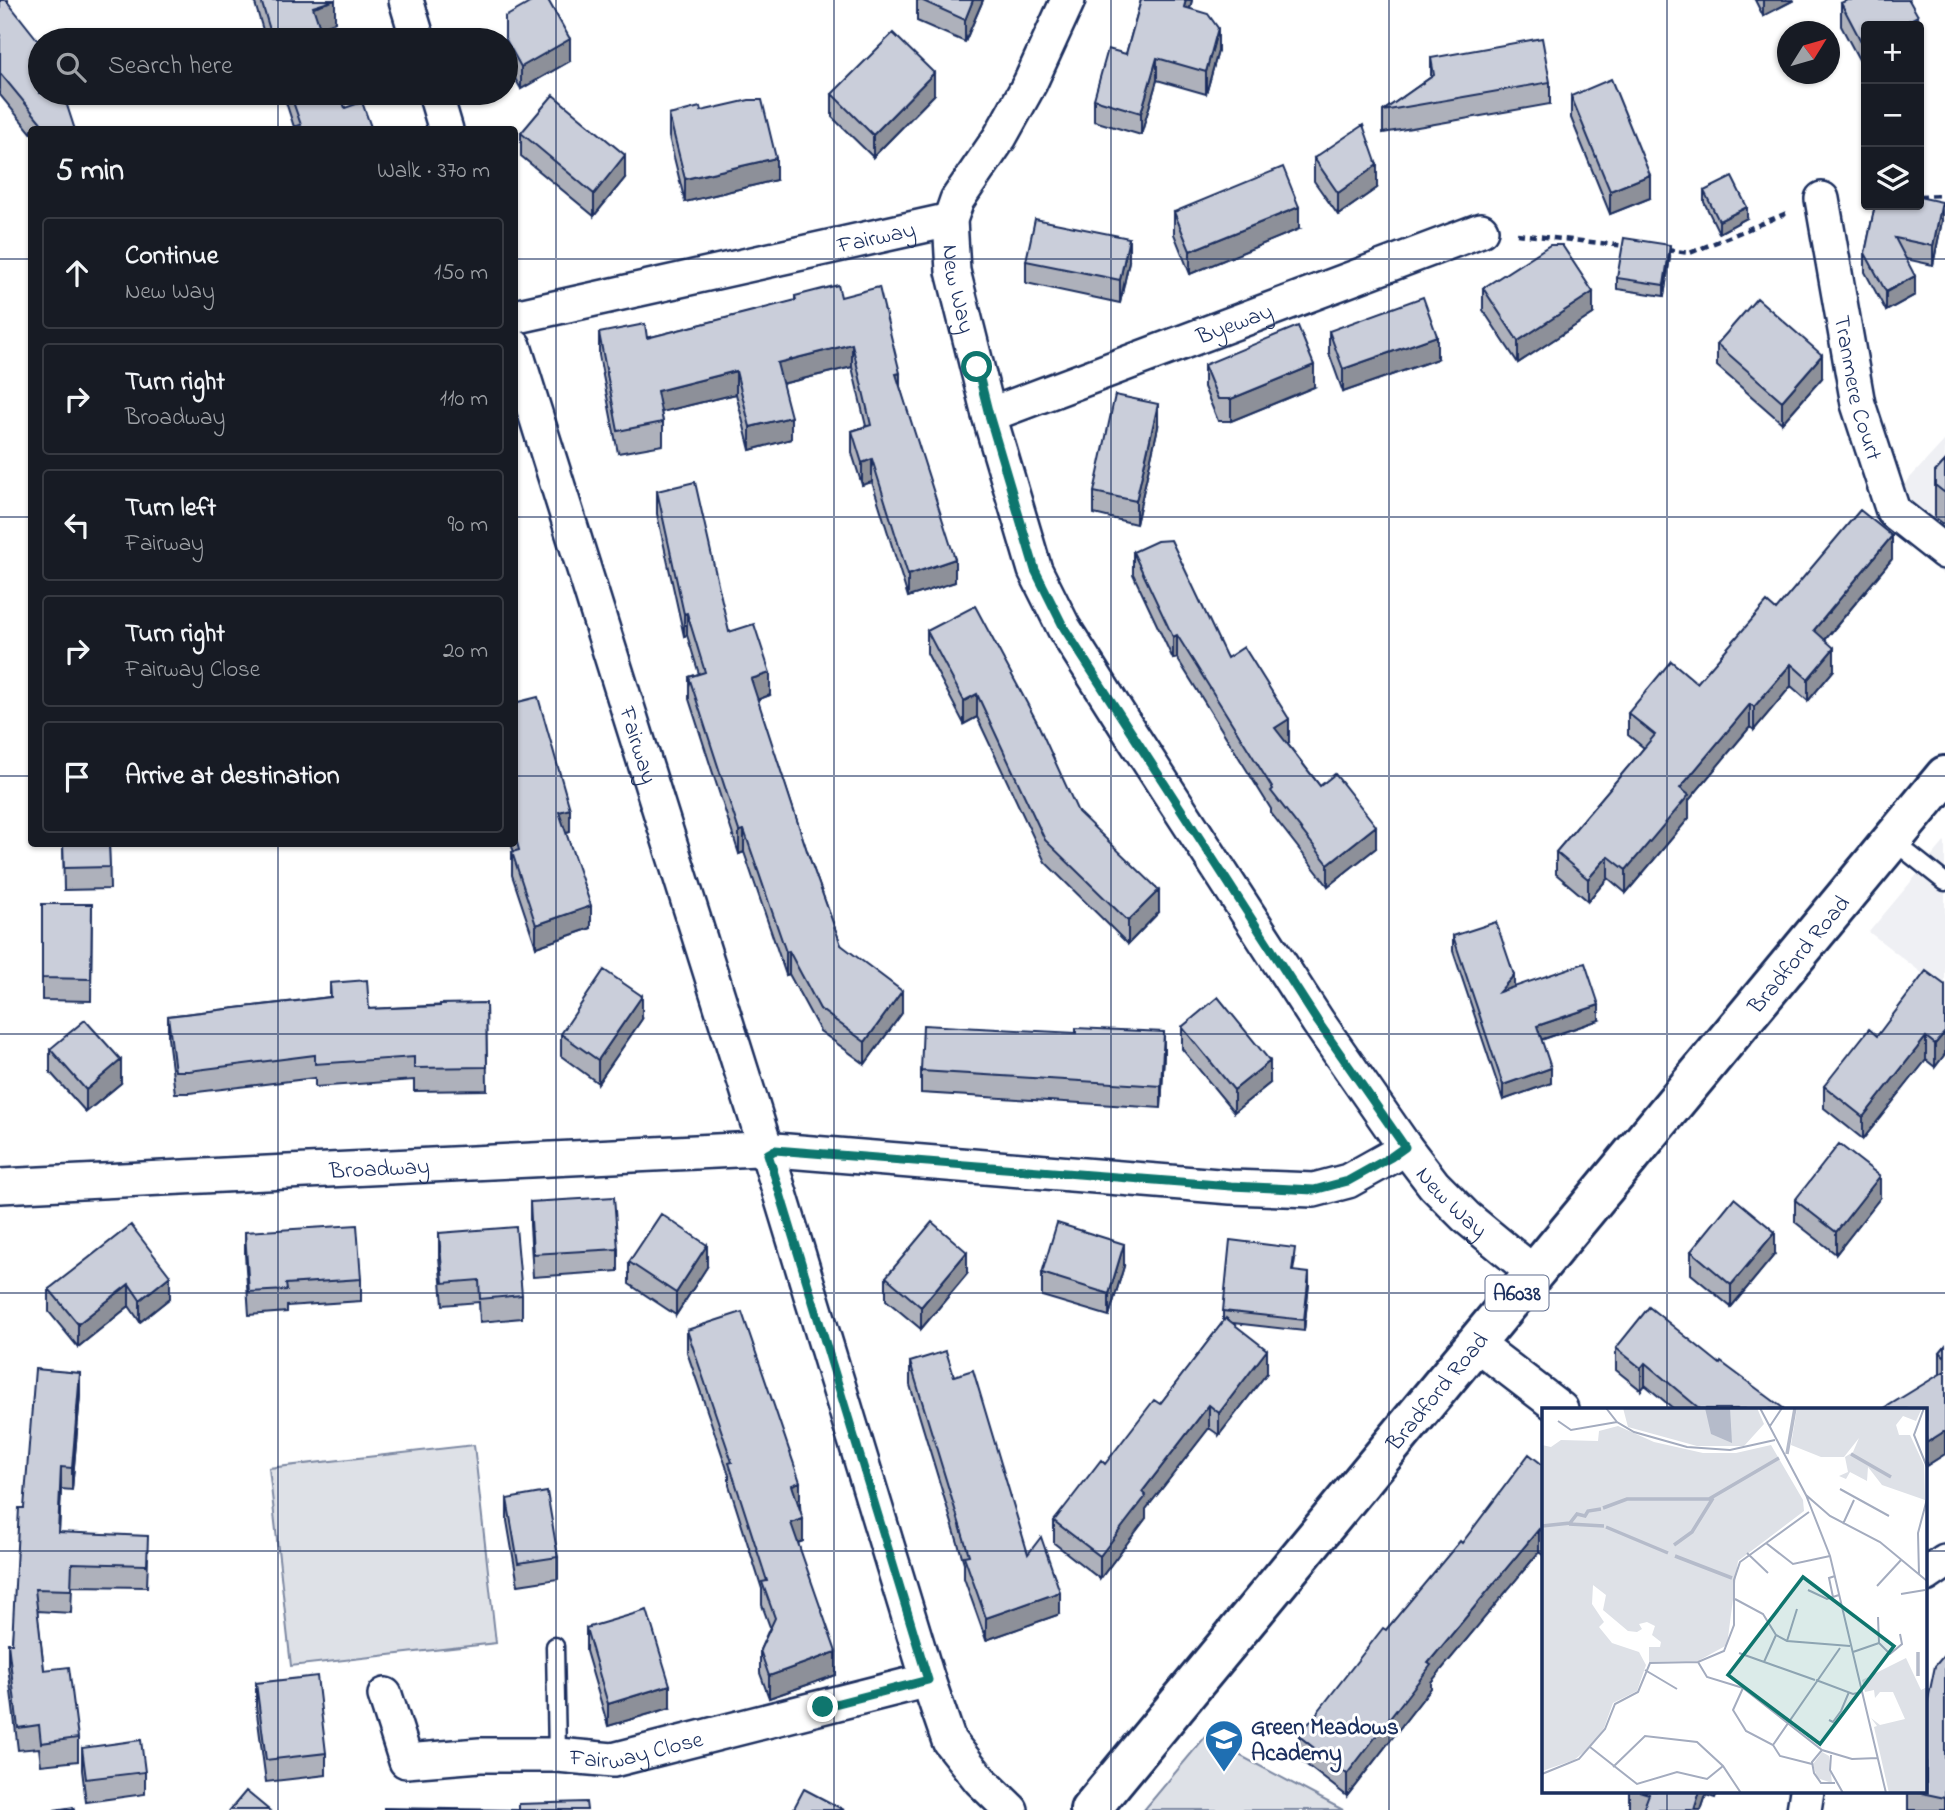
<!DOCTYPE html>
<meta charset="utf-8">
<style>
body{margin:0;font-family:"Indie Flower",sans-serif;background:#242831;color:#f1f3f6}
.controls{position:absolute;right:21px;top:21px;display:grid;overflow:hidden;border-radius:7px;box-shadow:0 2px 5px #0004}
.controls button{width:63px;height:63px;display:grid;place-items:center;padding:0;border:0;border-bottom:2px solid #363941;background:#171b24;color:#f1f3f6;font:35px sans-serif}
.compass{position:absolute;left:1777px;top:21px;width:63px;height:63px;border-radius:50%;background:#171b24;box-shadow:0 2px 5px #0004;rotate:53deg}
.stop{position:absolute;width:21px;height:21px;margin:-16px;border:5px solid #0f766e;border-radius:50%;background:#fff}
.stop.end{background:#0f766e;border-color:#fff;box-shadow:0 2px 7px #0008}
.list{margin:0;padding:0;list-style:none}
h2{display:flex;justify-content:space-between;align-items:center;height:91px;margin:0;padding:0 28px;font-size:30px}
h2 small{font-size:23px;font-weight:400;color:#9ea1a6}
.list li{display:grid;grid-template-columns:46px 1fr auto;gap:21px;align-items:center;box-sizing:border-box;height:112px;margin:0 14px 14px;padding:0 14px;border:2px solid #363941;border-radius:7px}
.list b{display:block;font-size:26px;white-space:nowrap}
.list p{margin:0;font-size:23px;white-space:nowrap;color:#9ea1a6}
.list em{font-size:23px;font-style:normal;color:#9ea1a6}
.icon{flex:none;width:38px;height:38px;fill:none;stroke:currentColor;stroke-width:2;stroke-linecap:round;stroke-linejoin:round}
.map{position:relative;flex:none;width:1945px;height:1810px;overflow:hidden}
.search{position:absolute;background:#171b24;box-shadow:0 2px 5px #0004;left:28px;top:28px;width:490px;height:77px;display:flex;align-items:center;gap:18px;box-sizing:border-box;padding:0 24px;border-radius:38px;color:#9ea1a6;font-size:26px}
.panel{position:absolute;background:#171b24;box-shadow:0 2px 5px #0004;left:28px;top:126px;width:490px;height:721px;border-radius:7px}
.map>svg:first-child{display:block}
</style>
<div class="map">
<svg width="1945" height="1810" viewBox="0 0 1945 1810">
<rect width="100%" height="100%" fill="#fff"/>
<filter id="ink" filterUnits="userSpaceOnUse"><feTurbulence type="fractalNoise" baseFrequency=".0143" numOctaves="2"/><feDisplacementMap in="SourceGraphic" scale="14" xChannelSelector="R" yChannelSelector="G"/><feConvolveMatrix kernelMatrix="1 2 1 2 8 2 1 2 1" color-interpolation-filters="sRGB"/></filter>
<g filter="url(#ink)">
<path fill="#eff0f4" d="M 1945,440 L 1945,576 L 1874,517 Z
M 1945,841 L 1945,991 L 1869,932 Z"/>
<path fill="#dee1e7" stroke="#7c88a2" stroke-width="2" d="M 474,1445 L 496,1643 L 291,1666 L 269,1468 Z
M 1205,1737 L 1343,1810 L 1144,1810 Z"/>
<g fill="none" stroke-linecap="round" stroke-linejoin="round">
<g stroke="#1b2f5e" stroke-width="21">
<path id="lane" d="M 1892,840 L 1945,882
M 555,1646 L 557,1755"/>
</g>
<g stroke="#1b2f5e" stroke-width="38">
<g id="street">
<path d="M 406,0 L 418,40"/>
<path id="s1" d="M 1068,0 L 1030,83 L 1000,137 L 957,200 L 950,220 L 953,271 L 989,415 L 1035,570 L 1064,628 L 1131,734 L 1318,1022 L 1405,1147 L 1434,1185 L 1466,1217 L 1534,1273"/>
<path d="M 435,93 L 446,130"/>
<path id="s2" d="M 1822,199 L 1858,404 L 1893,511 L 1945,552"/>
<path id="s3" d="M 514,317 L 950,220"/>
<path id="s4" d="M 514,346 L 764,1143"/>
<path id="s5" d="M 989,415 L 1481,230"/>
<path d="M 768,1154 L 928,1680 L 949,1741 L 980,1780 L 1011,1810"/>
<path id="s6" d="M 0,1186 L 757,1149 L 765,1154 L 775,1150 L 1231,1187 L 1314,1190 L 1348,1181 L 1391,1157 L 1405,1147"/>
<path d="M 1475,1343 L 1561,1409"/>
<path d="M 1926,1575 L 1945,1562"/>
<path id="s7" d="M 385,1695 L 406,1761 L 480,1755 L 557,1755 L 613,1760 L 928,1680"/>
<path d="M 1804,1810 L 1807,1791"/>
</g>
</g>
<g stroke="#1b2f5e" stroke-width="44">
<g id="primary">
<path id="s8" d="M 1090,1810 L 1945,776"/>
</g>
</g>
<path stroke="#1b2f5e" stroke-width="4.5" stroke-dasharray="7 5" stroke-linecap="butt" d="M 1919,196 L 1945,195
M 1517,234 L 1627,246
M 1667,250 L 1690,253 L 1787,213"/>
<use href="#lane" stroke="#fff" stroke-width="16"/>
<use href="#street" stroke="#fff" stroke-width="33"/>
<use href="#primary" stroke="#fff" stroke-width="38"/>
</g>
<path fill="#aeb1bb" stroke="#1b2f5e" stroke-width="2" d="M 0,0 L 8,0 L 8,3 L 75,130 L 32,130 L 32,134 L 0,95 Z
M 254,0 L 335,0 L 335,22 L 320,28 L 324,40 L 266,40 Z
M 917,0 L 983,0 L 965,42 L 917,21 Z
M 1141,0 L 1192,0 L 1190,9 L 1218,51 L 1206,94 L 1157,80 L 1141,135 L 1094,121 L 1094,99 L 1126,54 Z
M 1755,0 L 1794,0 L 1763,16 Z
M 1841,3 L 1918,26 L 1866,26 L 1866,66 L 1863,67 L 1841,26 Z
M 505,17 L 570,61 L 521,89 L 506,63 Z
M 1431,58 L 1550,82 L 1550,104 L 1383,133 L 1383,111 L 1431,77 Z
M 283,93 L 340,93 L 345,108 L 372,130 L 295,130 Z
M 832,94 L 934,95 L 873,157 L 832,117 Z
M 1571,96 L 1650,198 L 1610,214 L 1571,118 Z
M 701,111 L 776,180 L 685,202 L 669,137 L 669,115 Z
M 521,133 L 625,178 L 594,216 L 521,156 Z
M 1314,158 L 1377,188 L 1338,215 L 1314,181 Z
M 1704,191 L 1747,218 L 1719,233 L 1704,202 Z
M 1875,205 L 1942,221 L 1933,265 L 1906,259 L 1915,295 L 1886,311 L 1865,272 L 1865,253 Z
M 1174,212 L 1299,229 L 1190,274 L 1174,234 Z
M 1670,257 L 1664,296 L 1617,289 L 1617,278 Z
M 1026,261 L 1129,261 L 1120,303 L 1026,283 Z
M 1483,288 L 1593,314 L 1518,363 L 1483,310 Z
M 795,296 L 841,297 L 900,387 L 955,582 L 908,597 L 872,482 L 862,485 L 852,453 L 852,431 L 866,426 L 852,367 L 782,384 L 791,439 L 750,450 L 736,394 L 661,412 L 663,422 L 663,445 L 618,453 L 599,355 L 599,333 L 647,338 L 795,301 Z
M 1329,331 L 1437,359 L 1343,392 L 1329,353 Z
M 1717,344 L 1822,378 L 1782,423 L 1717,366 Z
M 1204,365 L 1314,387 L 1231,421 L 1218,421 L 1204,387 Z
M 1158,427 L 1136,524 L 1094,514 L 1094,492 Z
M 1945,461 L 1945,526 L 1935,518 L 1935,472 Z
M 657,491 L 729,632 L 770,695 L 757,700 L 807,851 L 841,945 L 902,1013 L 865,1064 L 820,1031 L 789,974 L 786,975 L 744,852 L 739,854 L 689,699 L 689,677 L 699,674 L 687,635 L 684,636 L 657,514 Z
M 1133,552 L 1227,658 L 1289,742 L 1287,743 L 1320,786 L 1376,848 L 1328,886 L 1271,813 L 1271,809 L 1177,658 L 1173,659 L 1133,574 Z
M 1892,559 L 1825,640 L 1834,670 L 1808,701 L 1791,686 L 1754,730 L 1750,727 L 1689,800 L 1689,818 L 1626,893 L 1608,878 L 1588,901 L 1556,874 L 1556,852 L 1644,748 L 1628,735 L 1628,713 L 1697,683 L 1776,610 Z
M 927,631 L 1159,912 L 1128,944 L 1045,862 L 977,717 L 964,724 L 927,653 Z
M 514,703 L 570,832 L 566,833 L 591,928 L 536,947 L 512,875 L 512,852 L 514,852 L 511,844 L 514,844 Z
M 63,844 L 109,844 L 110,889 L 64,890 Z
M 42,904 L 92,904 L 91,1001 L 42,1000 Z
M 1453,936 L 1514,987 L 1599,1020 L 1541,1040 L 1551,1083 L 1503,1100 L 1453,951 Z
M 330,983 L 369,1009 L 486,1003 L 487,1090 L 414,1091 L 414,1080 L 315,1087 L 315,1078 L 189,1093 L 175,1093 L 168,1038 L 168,1016 L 330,997 Z
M 1945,985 L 1945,1054 L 1935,1067 L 1926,1060 L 1863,1139 L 1824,1108 L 1824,1086 L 1877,1036 Z
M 642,1019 L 598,1083 L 561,1056 L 561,1034 Z
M 1182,1027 L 1270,1083 L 1234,1112 L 1182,1049 Z
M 50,1049 L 121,1083 L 86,1112 L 50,1072 Z
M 1164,1054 L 1161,1108 L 921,1093 L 921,1071 Z
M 1880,1198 L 1836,1254 L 1795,1222 L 1795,1200 Z
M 530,1202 L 618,1249 L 618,1271 L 533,1277 L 530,1225 Z
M 245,1232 L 361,1279 L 361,1301 L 287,1306 L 287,1312 L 249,1315 L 245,1254 Z
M 439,1233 L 522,1295 L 522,1318 L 480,1322 L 479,1302 L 443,1305 L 439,1256 Z
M 1691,1251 L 1775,1254 L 1731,1307 L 1691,1274 Z
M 1295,1259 L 1293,1271 L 1309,1284 L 1304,1331 L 1233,1323 L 1267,1373 L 1219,1435 L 1209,1428 L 1146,1509 L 1146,1518 L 1100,1579 L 1054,1543 L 1054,1521 L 1160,1404 L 1223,1322 L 1223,1311 Z
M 629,1262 L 707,1267 L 676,1315 L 629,1284 Z
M 1124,1266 L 1109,1316 L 1042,1296 L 1042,1273 Z
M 967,1274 L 921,1329 L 886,1300 L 886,1277 Z
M 170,1276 L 170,1298 L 140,1322 L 129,1306 L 78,1347 L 49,1312 L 49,1289 Z
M 687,1330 L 800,1505 L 803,1541 L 798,1543 L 836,1675 L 769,1698 L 760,1673 L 760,1650 L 770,1627 L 762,1605 L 762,1589 L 729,1485 L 729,1475 L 687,1352 Z
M 1945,1346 L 1945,1454 L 1926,1466 L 1926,1409 L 1940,1374 L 1940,1352 Z
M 1616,1348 L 1720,1364 L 1783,1409 L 1674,1409 L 1645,1385 L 1641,1390 L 1616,1370 Z
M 910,1362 L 954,1376 L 1028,1554 L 1060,1614 L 986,1640 L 964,1578 L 964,1563 L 910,1385 Z
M 80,1395 L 72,1490 L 61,1489 L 59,1532 L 148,1558 L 147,1587 L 72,1586 L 71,1613 L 37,1611 L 44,1670 L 78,1738 L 78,1761 L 41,1765 L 39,1748 L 18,1750 L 8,1666 L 8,1643 L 12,1643 L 24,1508 Z
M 1544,1466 L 1544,1556 L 1539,1552 L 1431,1682 L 1431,1688 L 1347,1796 L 1299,1759 L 1299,1736 L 1386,1630 L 1462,1543 Z
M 507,1499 L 558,1557 L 558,1579 L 518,1585 L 507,1521 Z
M 586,1628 L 670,1708 L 608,1726 L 586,1651 Z
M 1945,1654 L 1945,1810 L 1908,1810 L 1908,1791 L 1926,1791 Z
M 256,1683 L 326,1753 L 326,1775 L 266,1782 L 256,1706 Z
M 82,1748 L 145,1772 L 145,1794 L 86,1802 L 82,1770 Z
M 1629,1791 L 1718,1791 L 1715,1798 L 1706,1795 L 1701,1810 L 1629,1810 Z"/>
<path fill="#8d9099" stroke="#1b2f5e" stroke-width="2" d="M 335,0 L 335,22 L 313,30 L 313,7 Z
M 973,0 L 983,0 L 965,42 L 965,20 Z
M 1186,0 L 1192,0 L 1184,30 L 1184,7 Z
M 1763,0 L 1794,0 L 1763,16 Z
M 1918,16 L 1918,26 L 1898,26 Z
M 1218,28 L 1218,51 L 1206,94 L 1206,72 Z
M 570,39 L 570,61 L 521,89 L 521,67 Z
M 1866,43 L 1866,66 L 1863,67 L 1863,45 Z
M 1157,58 L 1157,80 L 1141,135 L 1141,113 Z
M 934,73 L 934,95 L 873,157 L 873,135 Z
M 163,93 L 181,93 L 163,100 Z
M 625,155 L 625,178 L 594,216 L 594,194 Z
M 776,158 L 776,180 L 685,202 L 685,179 Z
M 1377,165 L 1377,188 L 1338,215 L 1338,193 Z
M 1650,175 L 1650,198 L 1610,214 L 1610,191 Z
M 1942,202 L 1942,221 L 1933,265 L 1933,246 Z
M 1299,207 L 1299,229 L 1190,274 L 1190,251 Z
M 1747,207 L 1747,218 L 1719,233 L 1719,221 Z
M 1129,238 L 1129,261 L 1120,303 L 1120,280 Z
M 1670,245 L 1670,257 L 1664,296 L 1664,285 Z
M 1915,276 L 1915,295 L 1886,311 L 1886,292 Z
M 1593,292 L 1593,314 L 1518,363 L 1518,341 Z
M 1437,336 L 1437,359 L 1343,392 L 1343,369 Z
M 852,344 L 852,367 L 777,385 L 777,363 Z
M 1822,355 L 1822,378 L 1782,423 L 1782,401 Z
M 1314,365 L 1314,387 L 1231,421 L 1231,399 Z
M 736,371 L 736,394 L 657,413 L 657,391 Z
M 900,373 L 900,395 L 896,374 Z
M 1158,404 L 1158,427 L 1136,524 L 1136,501 Z
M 791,417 L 791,439 L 750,450 L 750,427 Z
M 872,459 L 872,482 L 862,485 L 862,463 Z
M 1892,536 L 1892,559 L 1814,653 L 1814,630 Z
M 955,559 L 955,582 L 908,597 L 908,575 Z
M 687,613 L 687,635 L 684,636 L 684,614 Z
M 1177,635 L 1177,658 L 1173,659 L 1173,637 Z
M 1834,648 L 1834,670 L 1808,701 L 1808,679 Z
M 1791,664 L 1791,686 L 1754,730 L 1754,707 Z
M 770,673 L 770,695 L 751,702 L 751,679 Z
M 977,694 L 977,717 L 964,724 L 964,701 Z
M 1750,704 L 1750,727 L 1689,800 L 1689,818 L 1626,893 L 1626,870 L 1680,788 Z
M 1289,719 L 1289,742 L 1275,750 L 1275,728 Z
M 570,809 L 570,832 L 559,835 L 559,812 Z
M 1376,826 L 1376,848 L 1328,886 L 1328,864 Z
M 744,830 L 744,852 L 739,854 L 739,831 Z
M 1608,856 L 1608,878 L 1588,901 L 1588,879 Z
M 1159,890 L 1159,912 L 1128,944 L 1128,921 Z
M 591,906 L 591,928 L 536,947 L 536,925 Z
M 789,951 L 789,974 L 786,975 L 786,952 Z
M 1514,975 L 1514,990 L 1499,992 Z
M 902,991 L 902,1013 L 865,1064 L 865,1042 Z
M 642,996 L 642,1019 L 598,1083 L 598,1060 Z
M 1599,1005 L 1599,1020 L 1537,1041 L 1537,1026 Z
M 1164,1032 L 1164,1054 L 1161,1108 L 1161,1086 Z
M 1945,1032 L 1945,1054 L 1935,1067 L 1935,1044 Z
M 1926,1037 L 1926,1060 L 1863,1139 L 1863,1117 Z
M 121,1060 L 121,1083 L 86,1112 L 86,1090 Z
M 1270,1061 L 1270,1083 L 1234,1112 L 1234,1090 Z
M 1551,1068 L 1551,1083 L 1503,1100 L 1503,1085 Z
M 1880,1176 L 1880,1198 L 1836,1254 L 1836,1232 Z
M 1775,1232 L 1775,1254 L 1731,1307 L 1731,1285 Z
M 1124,1244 L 1124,1266 L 1109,1316 L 1109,1294 Z
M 707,1245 L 707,1267 L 676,1315 L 676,1293 Z
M 967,1252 L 967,1274 L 921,1329 L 921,1307 Z
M 1309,1273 L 1309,1284 L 1304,1331 L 1304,1320 Z
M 170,1276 L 170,1298 L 140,1322 L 140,1300 Z
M 129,1284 L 129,1306 L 78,1347 L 78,1324 Z
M 1267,1350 L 1267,1373 L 1219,1435 L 1219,1413 Z
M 1645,1363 L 1645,1385 L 1641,1390 L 1641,1368 Z
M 80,1373 L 80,1395 L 72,1490 L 72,1468 Z
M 1209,1405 L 1209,1428 L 1146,1509 L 1146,1518 L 1100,1579 L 1100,1556 L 1142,1492 Z
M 1945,1431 L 1945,1454 L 1926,1466 L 1926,1443 Z
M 61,1467 L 61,1489 L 58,1555 L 58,1532 Z
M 800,1482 L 800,1505 L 792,1507 L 792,1485 Z
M 803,1519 L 803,1541 L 791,1545 L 791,1523 Z
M 1539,1529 L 1539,1552 L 1431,1682 L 1431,1688 L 1347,1796 L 1347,1774 L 1428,1663 Z
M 1060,1592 L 1060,1614 L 986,1640 L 986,1618 Z
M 836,1652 L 836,1675 L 769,1698 L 769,1676 Z
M 670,1685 L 670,1708 L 608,1726 L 608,1704 Z
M 1700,1791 L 1706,1791 L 1706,1795 L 1701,1810 L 1694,1810 Z"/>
<path fill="#caceda" stroke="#1b2f5e" stroke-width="2" d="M 0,0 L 6,0 L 40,43 L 40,93 L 63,93 L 75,130 L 47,130 L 0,73 Z
M 261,0 L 335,0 L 313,7 L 324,40 L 273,40 Z
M 535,0 L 548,0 L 570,39 L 521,67 L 505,38 L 505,17 Z
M 921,0 L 973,0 L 965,20 Z
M 1141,0 L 1186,0 L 1184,7 L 1208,14 L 1218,28 L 1206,72 L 1157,58 L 1141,113 L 1094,99 L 1108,49 L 1126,54 Z
M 1847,0 L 1909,0 L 1918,16 L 1898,26 L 1866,26 L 1866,43 L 1863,45 L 1841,3 Z
M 893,33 L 934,73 L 873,135 L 832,94 Z
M 1542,38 L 1550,82 L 1383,111 L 1434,75 L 1431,58 Z
M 1611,79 L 1650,175 L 1610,191 L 1571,96 Z
M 290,93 L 340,93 L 345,108 L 362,102 L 372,130 L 297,130 L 296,126 L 301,125 Z
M 553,95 L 625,155 L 594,194 L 521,133 Z
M 749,100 L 762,100 L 776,158 L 685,179 L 669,115 L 700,107 L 701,111 Z
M 1363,125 L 1377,165 L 1338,193 L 1314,158 Z
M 1283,167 L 1299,207 L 1190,251 L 1174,212 Z
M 1732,177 L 1747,207 L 1719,221 L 1704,191 Z
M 1919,197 L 1942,202 L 1933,246 L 1895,238 L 1915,276 L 1886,292 L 1865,253 L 1875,205 L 1919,205 Z
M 1035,219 L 1129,238 L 1120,280 L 1026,261 Z
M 1624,238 L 1670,245 L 1664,285 L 1617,278 Z
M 1550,245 L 1562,245 L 1593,292 L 1518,341 L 1483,288 Z
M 838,285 L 841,297 L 879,287 L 900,373 L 896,374 L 955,559 L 908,575 L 872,459 L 862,463 L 852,431 L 871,425 L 852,344 L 777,363 L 791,417 L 750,427 L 736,371 L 657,391 L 663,422 L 618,431 L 599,333 L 645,324 L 647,338 L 796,300 L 795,296 Z
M 1423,297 L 1437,336 L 1343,369 L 1329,331 Z
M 1757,298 L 1822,355 L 1782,401 L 1717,344 Z
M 1298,326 L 1314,365 L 1231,399 L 1218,399 L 1204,365 Z
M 1115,395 L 1158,404 L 1136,501 L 1094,492 Z
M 1945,461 L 1945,493 L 1935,485 L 1935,472 Z
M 695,482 L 729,632 L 754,624 L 770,673 L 751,679 L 807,851 L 841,945 L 902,991 L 865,1042 L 820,1009 L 789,951 L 786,952 L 744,830 L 739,831 L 689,677 L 705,672 L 687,613 L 684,614 L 657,491 Z
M 1860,510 L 1892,536 L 1814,630 L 1834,648 L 1808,679 L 1791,664 L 1754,707 L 1750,704 L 1680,788 L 1689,795 L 1626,870 L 1608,856 L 1588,879 L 1556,852 L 1655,735 L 1628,713 L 1671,661 L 1697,683 L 1767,602 L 1776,610 Z
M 1171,540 L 1227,658 L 1244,647 L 1289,719 L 1275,728 L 1320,786 L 1335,774 L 1376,826 L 1328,864 L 1271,791 L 1273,789 L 1177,635 L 1173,637 L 1133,552 L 1157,541 Z
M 975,606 L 1037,722 L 1078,812 L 1159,890 L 1128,921 L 1045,840 L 977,694 L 964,701 L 927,631 Z
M 538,697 L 570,809 L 559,812 L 591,906 L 536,925 L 512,852 L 519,850 L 514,832 L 514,703 Z
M 63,844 L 109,844 L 110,867 L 64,868 Z
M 42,904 L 92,904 L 91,979 L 42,978 Z
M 1496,922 L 1514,975 L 1499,992 L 1585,963 L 1599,1005 L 1537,1026 L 1551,1068 L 1503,1085 L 1453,936 Z
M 604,970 L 642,996 L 598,1060 L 561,1034 Z
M 1926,971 L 1945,985 L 1945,1032 L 1935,1044 L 1926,1037 L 1863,1117 L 1824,1086 L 1869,1029 L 1877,1036 Z
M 367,980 L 369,1009 L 440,1006 L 440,1004 L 486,1003 L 487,1067 L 414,1068 L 414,1057 L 315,1064 L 315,1055 L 189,1071 L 175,1071 L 168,1016 L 331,997 L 330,983 Z
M 1218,997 L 1270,1061 L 1234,1090 L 1182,1027 Z
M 85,1020 L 121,1060 L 86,1090 L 50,1049 Z
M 923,1025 L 1076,1033 L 1076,1028 L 1164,1032 L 1161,1086 L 921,1071 Z
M 1839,1144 L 1880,1176 L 1836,1232 L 1795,1200 Z
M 614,1197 L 618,1249 L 533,1254 L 530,1202 Z
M 1734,1198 L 1775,1232 L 1731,1285 L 1691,1251 Z
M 661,1214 L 707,1245 L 676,1293 L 629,1262 Z
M 932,1222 L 967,1252 L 921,1307 L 886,1277 Z
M 1057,1223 L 1124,1244 L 1109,1294 L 1042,1273 Z
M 131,1225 L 170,1276 L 140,1300 L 129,1284 L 78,1324 L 49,1289 Z
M 357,1225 L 361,1279 L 286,1284 L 287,1290 L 249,1292 L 245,1232 Z
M 516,1227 L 522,1295 L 480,1299 L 479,1280 L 443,1283 L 439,1233 Z
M 1230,1240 L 1295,1248 L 1292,1271 L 1309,1273 L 1304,1320 L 1223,1311 Z
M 1649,1307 L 1720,1364 L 1721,1362 L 1783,1408 L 1782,1409 L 1700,1409 L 1645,1363 L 1641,1368 L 1616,1348 Z
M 742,1312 L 800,1482 L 792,1485 L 803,1519 L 791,1523 L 836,1652 L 769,1676 L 760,1650 L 775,1618 L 762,1582 L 767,1581 L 729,1463 L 732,1462 L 687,1330 Z
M 1226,1318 L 1267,1350 L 1219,1413 L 1209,1405 L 1142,1492 L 1146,1496 L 1100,1556 L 1054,1521 L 1101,1460 L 1105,1464 L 1154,1400 L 1160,1404 Z
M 1945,1346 L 1945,1357 L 1940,1352 Z
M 946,1351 L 954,1376 L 973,1370 L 1028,1554 L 1041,1537 L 1060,1592 L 986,1618 L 964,1556 L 969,1555 L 910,1362 Z
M 35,1369 L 80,1373 L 72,1468 L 61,1467 L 58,1532 L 148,1536 L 147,1565 L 72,1563 L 71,1590 L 35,1589 L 44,1670 L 69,1667 L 78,1738 L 41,1743 L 39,1725 L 18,1728 L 8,1643 L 12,1643 L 19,1508 L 24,1508 Z
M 1945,1371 L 1945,1431 L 1926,1443 L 1926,1409 L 1883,1409 Z
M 1529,1454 L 1544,1466 L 1544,1533 L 1539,1529 L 1428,1663 L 1431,1665 L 1347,1774 L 1299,1736 L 1383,1628 L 1386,1630 L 1460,1541 L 1462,1543 Z
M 547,1492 L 558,1557 L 518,1563 L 507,1499 Z
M 647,1610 L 670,1685 L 608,1704 L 586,1628 Z
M 1945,1654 L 1945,1798 L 1912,1791 L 1926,1791 L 1926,1709 L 1935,1666 Z
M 317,1676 L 326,1753 L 266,1760 L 256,1683 Z
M 141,1740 L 145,1772 L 86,1779 L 82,1748 Z
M 804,1789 L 844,1810 L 793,1810 Z
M 246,1791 L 269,1810 L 230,1810 Z
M 1639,1791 L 1700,1791 L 1694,1810 L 1643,1810 L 1649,1794 Z
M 586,1802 L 587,1810 L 384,1810 L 384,1808 L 519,1810 L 519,1804 Z
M 73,1807 L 74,1810 L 54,1810 Z"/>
</g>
<g fill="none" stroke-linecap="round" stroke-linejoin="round" filter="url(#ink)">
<path stroke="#0f766e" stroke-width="9" d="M 823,1707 L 928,1680 L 768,1154 L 775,1150 L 1231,1186 L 1314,1190 L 1348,1181 L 1391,1157 L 1405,1147 L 1318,1022 L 1064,628 L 1035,570 L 989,415 L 977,367"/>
</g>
<path fill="none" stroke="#1b2f5e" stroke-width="2" stroke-opacity="0.55" d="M 278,0 L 278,40M 556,0 L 556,1810M 834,0 L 834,1810M 1111,0 L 1111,1810M 1389,0 L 1389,1810M 1667,0 L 1667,1409M 278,93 L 278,130M 0,259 L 32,259M 514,259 L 1945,259M 0,517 L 32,517M 514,517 L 1945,517M 0,776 L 32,776M 514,776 L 1945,776M 278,844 L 278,1810M 0,1034 L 1945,1034M 0,1293 L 1945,1293M 0,1551 L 1544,1551M 1926,1551 L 1945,1551M 1667,1791 L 1667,1810"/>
<defs>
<g id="school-pin" transform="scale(2.0125)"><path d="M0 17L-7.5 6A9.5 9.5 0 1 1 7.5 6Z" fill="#1f6fb2" stroke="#fff"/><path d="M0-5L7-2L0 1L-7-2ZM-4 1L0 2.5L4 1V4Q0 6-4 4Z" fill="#fff"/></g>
</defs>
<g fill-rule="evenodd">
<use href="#school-pin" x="1224" y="1739"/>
</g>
<g text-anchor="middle" stroke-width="6" stroke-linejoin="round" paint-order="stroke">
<rect fill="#fff" stroke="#5f6d8e" stroke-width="2" x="1485.5" y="1275.5" width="63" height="35" rx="5"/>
<g font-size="21" font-weight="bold" fill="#1b2f5e">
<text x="1517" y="1300">A6038</text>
</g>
<g font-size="23" fill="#1b2f5e" stroke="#fff">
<text dy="8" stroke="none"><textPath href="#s3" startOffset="371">Fairway</textPath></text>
<text dy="8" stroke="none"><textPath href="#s1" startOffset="320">New Way</textPath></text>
<text dy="8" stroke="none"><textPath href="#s5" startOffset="262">Byeway</textPath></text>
<text dy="8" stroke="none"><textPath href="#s2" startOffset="192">Tranmere Court</textPath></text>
<text dy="8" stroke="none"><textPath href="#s4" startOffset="418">Fairway</textPath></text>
<text dy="8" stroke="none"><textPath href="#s8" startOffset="1111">Bradford Road</textPath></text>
<text dy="8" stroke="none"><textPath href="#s6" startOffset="380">Broadway</textPath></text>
<text dy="8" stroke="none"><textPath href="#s1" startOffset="1370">New Way</textPath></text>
<text dy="8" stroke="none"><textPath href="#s8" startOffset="544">Bradford Road</textPath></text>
<text dy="8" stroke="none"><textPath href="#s7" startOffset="301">Fairway Close</textPath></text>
</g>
<g font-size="23" font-weight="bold" fill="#1b2f5e" stroke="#fff" text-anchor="start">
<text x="1251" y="1734">Green Meadows<tspan x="1251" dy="26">Academy</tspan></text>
</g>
</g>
<g transform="translate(1542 1408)">
<rect width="385" height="385" fill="#fff"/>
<path d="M 81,0 L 215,0 L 222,16 L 202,38 L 155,38 L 86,19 ZM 255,0 L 380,0 L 374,13 L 361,8 L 354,17 L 357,27 L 368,27 L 382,57 L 383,92 L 340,77 L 326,59 L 325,73 L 308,64 L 304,71 L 297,68 L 306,64 L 303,49 L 311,44 L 317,30 L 302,49 L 279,49 L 249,37 ZM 76,18 L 112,34 L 161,45 L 194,45 L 229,37 L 261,92 L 262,103 L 196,153 L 185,237 L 156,253 L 107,254 L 107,239 L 118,239 L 119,234 L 110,227 L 113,218 L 105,214 L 97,216 L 100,221 L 95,224 L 86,223 L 61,202 L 64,187 L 51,177 L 50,196 L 62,214 L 57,219 L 70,235 L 97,244 L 104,257 L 95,283 L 71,295 L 62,320 L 48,339 L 32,352 L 0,363 L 0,37 L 9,39 L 19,32 L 56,33 L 57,23 ZM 364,250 L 379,282 L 385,279 L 385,385 L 347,385 L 332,319 L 335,318 L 329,310 L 338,317 L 363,311 L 351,284 L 338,284 L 333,290 L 332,282 L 323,284 L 320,272 ZM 280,344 L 287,348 L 290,375 L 275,370 L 271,356 Z" fill="#dee1e7"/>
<path d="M 163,0 L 188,0 L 190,35 L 169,26 Z" fill="#b5bbca"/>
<path fill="none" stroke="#b5bbca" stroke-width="3.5" d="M 245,46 L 253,0M 309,46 L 349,69M 61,100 L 85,91 L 167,91 L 237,50M 27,116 L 62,118M 0,118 L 28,115 L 35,106 L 43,108 L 46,103 L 59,101M 64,119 L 126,145M 132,137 L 150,124 L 171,90M 133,148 L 190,170M 376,268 L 376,244"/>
<path fill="none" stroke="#a4acbf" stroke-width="2" d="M 64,0 L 75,14 L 92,24 L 145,39 L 188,42 L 233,32M 218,0 L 264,87 L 288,108 L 338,134 L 385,173M 382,0 L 372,27 L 385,59M 16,13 L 29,22 L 75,14M 228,18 L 240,0M 298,81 L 347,108M 264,87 L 288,148 L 344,385M 301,116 L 312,92M 224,135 L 251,156 L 288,148M 205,145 L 226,165M 377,167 L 376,125 L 385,91M 335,178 L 359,152M 266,182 L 285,191 L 297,187M 359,186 L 383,182M 291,189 L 287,170 L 293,168M 193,191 L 221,206 L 234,227 L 245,233 L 308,238M 245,233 L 255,201M 337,235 L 348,246 L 360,236 L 358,226M 311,244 L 337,235 L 336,209M 197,245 L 273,272M 156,254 L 165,269 L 201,280 L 280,342 L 310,351 L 336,350M 222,254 L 234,227M 103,262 L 135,281M 274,272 L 311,286 L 320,284M 201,280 L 191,302 L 204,323 L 231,337 L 238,348 L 270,356M 287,312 L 291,314 L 299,303 L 307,284M 231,337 L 298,240M 48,339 L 95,376 L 135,364 L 165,371 L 181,358M 280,342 L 270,354 L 272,365 L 279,375 L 293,375M 289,347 L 288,362 L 301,385M 71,359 L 103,328 L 155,334 L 181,358 L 199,385M 0,366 L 37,351 L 63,321 L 73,296 L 96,284 L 108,255 L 156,254 L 182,243 L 192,217 L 192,172 L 198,154 L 267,104"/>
<path fill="#0f766e" fill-opacity="0.15" stroke="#0f766e" stroke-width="3.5" d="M 261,169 L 352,238 L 278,336 L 186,267 Z"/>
<rect width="385" height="385" fill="none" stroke="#1b2f5e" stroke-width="3.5"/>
</g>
</svg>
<div class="controls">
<button>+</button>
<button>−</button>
<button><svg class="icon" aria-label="layers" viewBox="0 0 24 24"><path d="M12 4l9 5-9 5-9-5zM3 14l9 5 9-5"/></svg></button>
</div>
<svg class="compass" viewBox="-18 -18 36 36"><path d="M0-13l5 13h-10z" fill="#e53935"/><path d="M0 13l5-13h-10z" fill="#9ea1a6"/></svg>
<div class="stop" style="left:977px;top:367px"></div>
<div class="stop end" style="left:823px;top:1707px"></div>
<div class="search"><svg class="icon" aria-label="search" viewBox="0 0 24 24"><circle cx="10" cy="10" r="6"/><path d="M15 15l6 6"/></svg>Search here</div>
<section class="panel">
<h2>5 min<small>Walk · 370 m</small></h2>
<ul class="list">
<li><svg class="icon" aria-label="ahead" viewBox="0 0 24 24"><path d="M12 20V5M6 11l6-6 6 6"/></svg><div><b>Continue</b><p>New Way</p></div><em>150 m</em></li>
<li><svg class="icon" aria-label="right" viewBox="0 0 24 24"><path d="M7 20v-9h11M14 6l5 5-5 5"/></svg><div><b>Turn right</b><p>Broadway</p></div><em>110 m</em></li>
<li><svg class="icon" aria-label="left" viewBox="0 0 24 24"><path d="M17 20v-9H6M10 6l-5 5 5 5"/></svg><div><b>Turn left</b><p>Fairway</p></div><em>90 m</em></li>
<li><svg class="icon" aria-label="right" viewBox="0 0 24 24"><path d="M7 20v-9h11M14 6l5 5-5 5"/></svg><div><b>Turn right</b><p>Fairway Close</p></div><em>20 m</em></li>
<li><svg class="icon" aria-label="arrive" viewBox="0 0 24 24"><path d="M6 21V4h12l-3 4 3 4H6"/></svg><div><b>Arrive at destination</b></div></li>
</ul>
</section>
</div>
